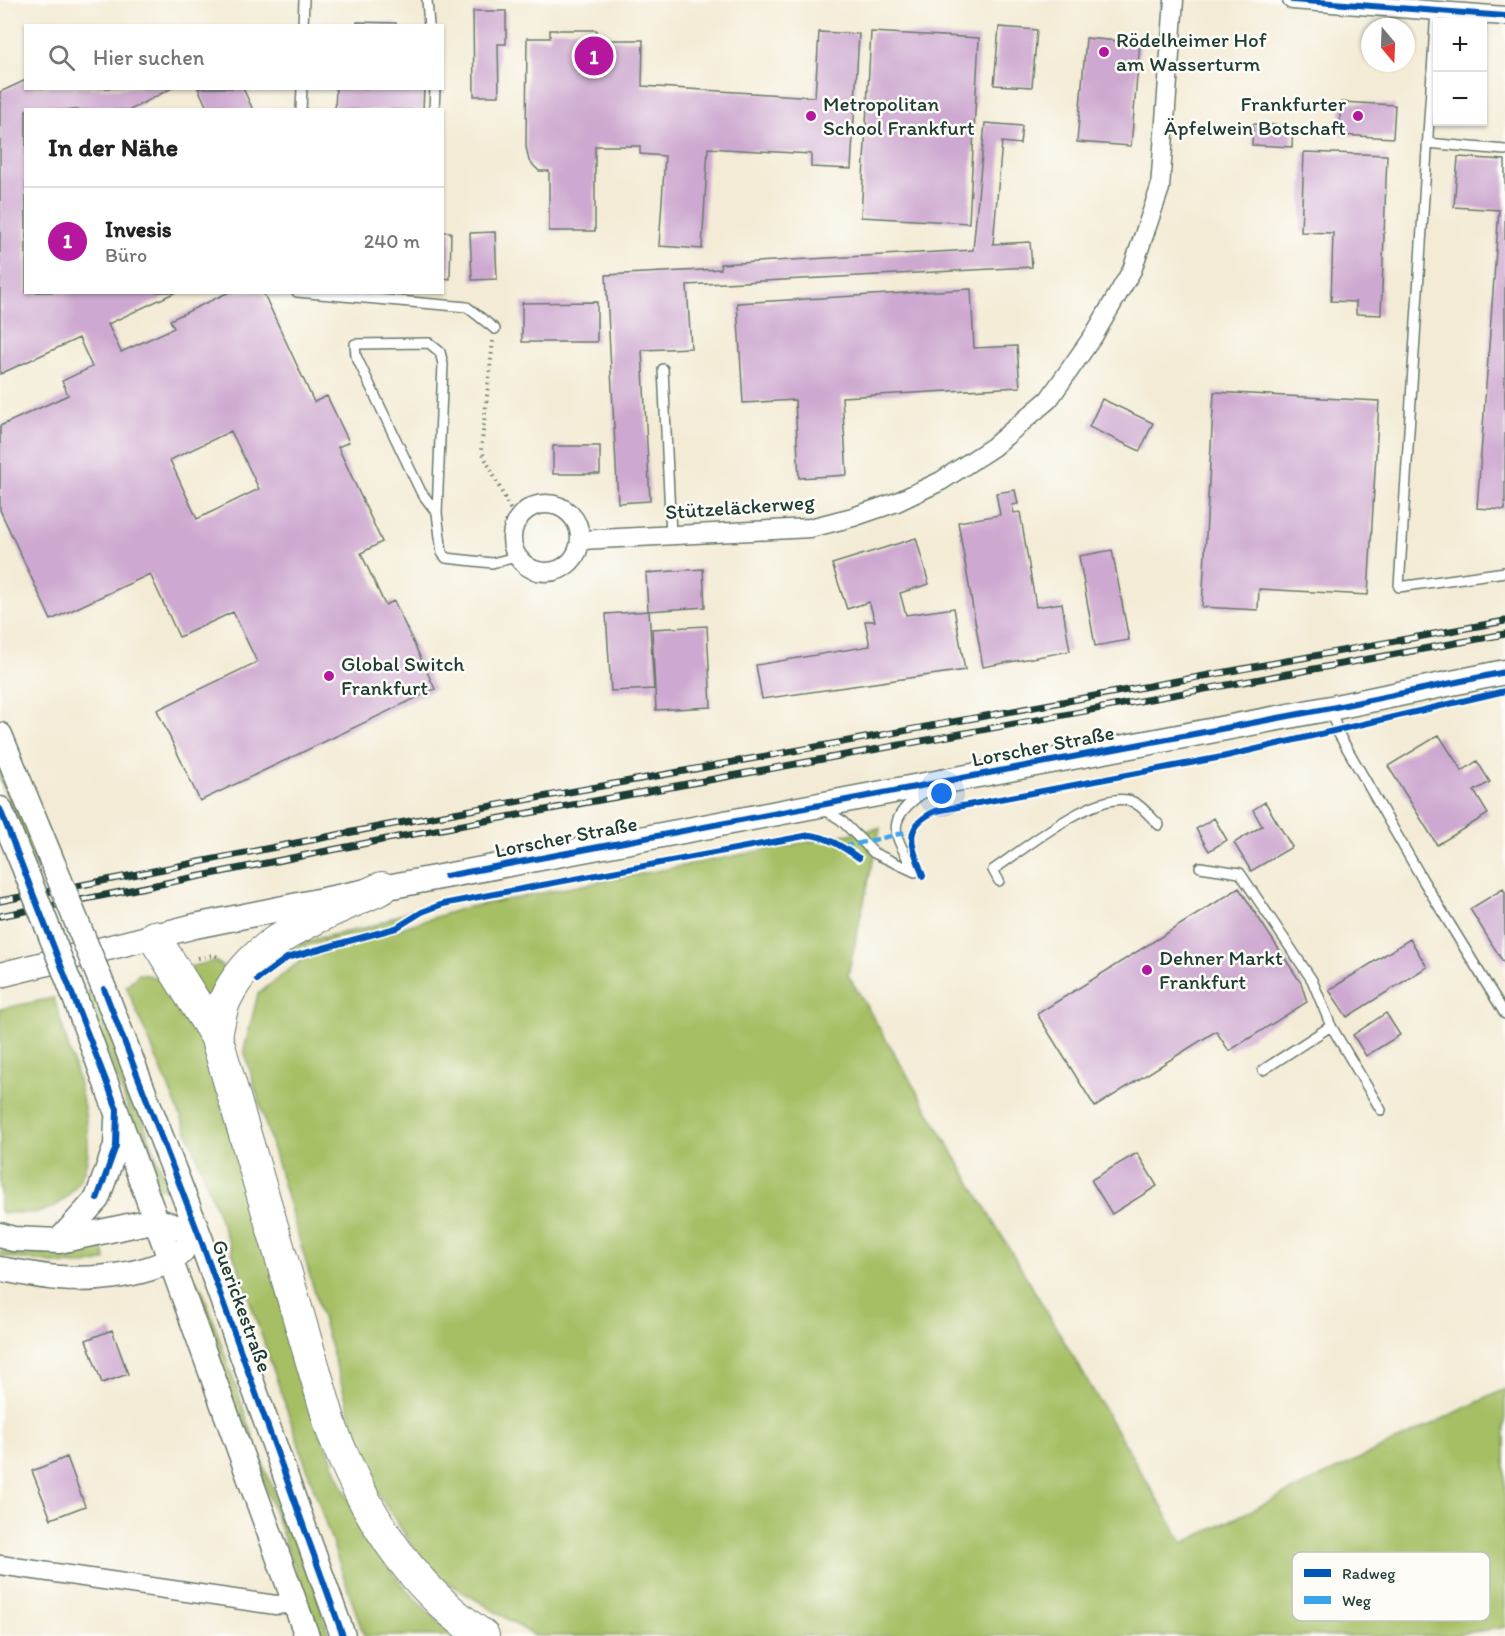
<!DOCTYPE html>
<html lang="de">
<meta charset="utf-8">
<style>
body{margin:0;font-family:Itim,sans-serif;background:#f2f2f2;color:#222}
.controls{position:absolute;right:18px;top:18px;display:grid;overflow:hidden;border-radius:0px;box-shadow:0 2px 4px #0004}
.controls button{width:54px;height:54px;display:grid;place-items:center;padding:0;border:0;border-bottom:2px solid #e0e0e0;background:#fff;color:#222;font:30px sans-serif}
.compass{position:absolute;left:1361px;top:18px;width:54px;height:54px;border-radius:50%;background:#fff;box-shadow:0 2px 4px #0004;rotate:161deg}
.you{position:absolute;left:942px;top:794px;width:21px;height:21px;margin:-15px;border:4px solid #fff;border-radius:50%;background:#1a73e8;box-shadow:0 0 0 9px #1a73e833}
.badge{display:grid;place-items:center;width:39px;height:39px;border-radius:50%;background:#b5179e;color:#fff;font-size:20px;font-weight:700}
.pin{position:absolute;translate:-50% -50%;border:3px solid #fff;box-shadow:0 2px 6px #0006}
.list{margin:0;padding:0;list-style:none}
h2{display:flex;justify-content:space-between;align-items:center;height:78px;margin:0;padding:0 24px;font-size:26px}
h2 small{font-size:20px;font-weight:400;color:#767676}
.list li{display:grid;grid-template-columns:39px 1fr auto;gap:18px;align-items:center;box-sizing:border-box;height:108px;padding:0 24px;border-top:2px solid #e0e0e0}
.list b{display:block;font-size:22px;white-space:nowrap}
.list p{margin:0;font-size:20px;white-space:nowrap;color:#767676}
.list em{font-size:20px;font-style:normal;color:#767676}
.icon{flex:none;width:33px;height:33px;fill:none;stroke:currentColor;stroke-width:2;stroke-linecap:round;stroke-linejoin:round}
.map{position:relative;flex:none;width:1505px;height:1636px;overflow:hidden}
.search{position:absolute;background:#fff;box-shadow:0 2px 4px #0004;left:24px;top:24px;width:420px;height:66px;display:flex;align-items:center;gap:15px;box-sizing:border-box;padding:0 21px;border-radius:0px;color:#767676;font-size:22px}
.panel{position:absolute;background:#fff;box-shadow:0 2px 4px #0004;left:24px;top:108px;width:420px;height:186px;border-radius:0px}
.map>svg:first-child{display:block}
</style>
<div class="map">
<svg width="1505" height="1636" viewBox="0 0 1505 1636">
<rect width="100%" height="100%" fill="#fdfcf7"/>
<filter id="ink" filterUnits="userSpaceOnUse"><feTurbulence type="fractalNoise" baseFrequency=".0167" numOctaves="2"/><feDisplacementMap in="SourceGraphic" scale="12" xChannelSelector="R" yChannelSelector="G"/><feConvolveMatrix kernelMatrix="1 2 1 2 8 2 1 2 1" color-interpolation-filters="sRGB"/></filter>
<filter id="wash" filterUnits="userSpaceOnUse"><feTurbulence type="fractalNoise" baseFrequency=".008" numOctaves="4" result="noise"/><feDisplacementMap in="SourceGraphic" scale="24" xChannelSelector="R" yChannelSelector="G"/><feGaussianBlur stdDeviation="1.35" result="paint"/><feColorMatrix in="noise" values="0 0 0 0 0 0 0 0 0 0 0 0 0 0 0 0 0 1.4 0 .05"/><feComposite in="paint" operator="in"/></filter>
<g filter="url(#wash)">
<rect width="100%" height="100%" fill="#f3ebd5"/>
<path fill="#a6bf65" stroke="#627e4c" stroke-width="1.5" d="M 0,761 L 44,868 L 37,870 L 0,778 Z
M 880,828 L 848,975 L 1183,1543 L 1505,1389 L 1505,1627 L 1447,1636 L 535,1636 L 429,1571 L 370,1482 L 244,1050 L 258,994 L 303,959 L 464,908 Z
M 411,910 L 410,915 C 374,937 341,935 302,947 C 287,952 275,962 262,971 L 297,943 L 373,926 Z
M 214,961 L 232,971 L 214,1013 L 186,968 Z
M 139,974 C 179,974 197,1035 210,1067 C 235,1148 260,1229 285,1310 C 323,1435 346,1551 456,1636 L 364,1636 L 243,1281 L 189,1136 L 126,986 Z
M 94,991 L 167,1185 L 166,1189 L 159,1188 L 156,1183 L 85,993 Z
M 54,998 C 66,1043 88,1100 88,1146 C 89,1175 68,1205 40,1212 C 29,1214 14,1212 3,1213 L 0,1211 L 0,1009 Z
M 102,1246 L 106,1260 L 85,1265 L 61,1264 L 0,1256 L 0,1251 L 36,1254 Z
M 195,1280 L 202,1289 L 261,1460 L 313,1581 L 329,1636 L 319,1636 L 191,1281 Z"/>
<g id="blocks">
<path fill="#cda8d0" fill-rule="evenodd" d="M 473,11 L 506,11 L 506,44 L 498,44 L 499,96 L 474,96 Z
M 357,22 L 396,23 L 396,26 L 357,26 Z
M 999,27 L 1037,30 L 1032,87 L 994,85 Z
M 550,30 L 596,30 L 596,40 L 643,40 L 642,86 L 815,97 L 819,32 L 859,34 L 851,169 L 811,167 L 811,154 L 708,148 L 702,249 L 659,246 L 665,156 L 640,154 L 640,146 L 595,146 L 595,231 L 549,231 L 549,171 L 539,171 L 529,161 L 526,147 L 527,38 L 550,38 Z
M 871,32 L 979,38 L 969,223 L 861,217 Z
M 1086,38 L 1140,43 L 1131,146 L 1077,142 Z
M 26,80 L 26,88 L 172,88 L 130,110 L 26,110 L 26,292 L 176,292 L 108,324 L 121,352 L 174,328 L 170,320 L 229,292 L 263,292 L 314,402 L 327,396 L 349,442 L 338,447 L 382,542 L 361,553 L 385,605 L 394,601 L 435,689 L 200,801 L 157,710 L 257,662 L 233,612 L 179,637 L 150,574 L 51,620 L 0,510 L 0,426 L 68,395 L 62,381 L 92,367 L 79,338 L 0,374 L 0,92 ZM 231,431 L 259,489 L 197,519 L 170,460 Z
M 198,88 L 243,88 L 253,110 L 208,110 Z
M 336,88 L 424,88 L 423,110 L 335,110 Z
M 1341,102 L 1395,105 L 1393,138 L 1339,135 Z
M 985,123 L 1022,126 L 1020,144 L 1002,142 L 993,244 L 1030,242 L 1032,267 L 687,285 L 691,348 L 642,350 L 650,501 L 618,503 L 606,275 L 721,269 L 720,264 L 973,250 Z
M 1253,124 L 1293,126 L 1292,147 L 1252,145 Z
M 1304,152 L 1387,155 L 1381,315 L 1356,314 L 1356,302 L 1331,301 L 1333,233 L 1301,232 Z
M 1458,157 L 1505,160 L 1505,510 L 1477,508 L 1499,210 L 1454,207 Z
M 442,232 L 451,232 L 450,279 L 442,278 Z
M 495,232 L 497,279 L 472,280 L 470,233 Z
M 971,289 L 974,348 L 1017,346 L 1020,387 L 842,397 L 847,475 L 799,478 L 795,400 L 743,403 L 737,303 Z
M 597,302 L 597,342 L 522,342 L 522,303 Z
M 1214,392 L 1379,401 L 1368,595 L 1259,589 L 1258,610 L 1202,607 Z
M 1102,399 L 1153,423 L 1140,451 L 1089,427 Z
M 553,446 L 600,446 L 600,474 L 553,474 Z
M 1015,490 L 1018,504 L 1012,505 L 1014,513 L 1020,512 L 1036,607 L 1062,603 L 1070,651 L 983,667 L 958,522 L 1000,515 L 996,493 Z
M 916,538 L 929,584 L 900,593 L 906,615 L 954,608 L 965,670 L 762,699 L 756,665 L 870,646 L 865,621 L 875,621 L 869,602 L 847,609 L 832,564 Z
M 1112,550 L 1129,640 L 1095,646 L 1079,556 Z
M 703,569 L 705,607 L 648,611 L 646,573 Z
M 649,611 L 654,689 L 611,691 L 606,614 Z
M 707,626 L 711,707 L 656,710 L 652,629 Z
M 1439,735 L 1462,771 L 1477,761 L 1490,782 L 1474,791 L 1488,814 L 1437,845 L 1388,766 Z
M 1265,802 L 1292,847 L 1251,871 L 1234,843 L 1262,826 L 1253,810 Z
M 1214,818 L 1227,840 L 1209,851 L 1196,829 Z
M 1239,888 L 1301,983 L 1307,1002 L 1229,1051 L 1216,1031 L 1095,1107 L 1037,1014 Z
M 1503,889 L 1505,892 L 1505,965 L 1470,909 Z
M 1410,939 L 1427,967 L 1347,1017 L 1329,990 Z
M 1386,1013 L 1400,1035 L 1366,1056 L 1353,1035 Z
M 1137,1153 L 1157,1186 L 1112,1214 L 1091,1180 Z
M 112,1330 L 128,1374 L 102,1383 L 86,1340 Z
M 67,1457 L 85,1506 L 51,1519 L 32,1471 Z"/>
</g>
</g>
<g filter="url(#ink)">
<use href="#blocks" fill-opacity="0" stroke="#697a6c" stroke-width="1.5"/>
<g fill="none" stroke-linecap="round" stroke-linejoin="round">
<g stroke="#697a6c" stroke-width="12">
<path id="service" d="M 427,0 L 429,26
M 1436,10 L 1399,587 L 1505,572
M 303,26 L 304,0
M 301,110 L 302,88
M 434,110 L 435,88
M 1427,143 L 1505,150
M 297,292 L 467,307 L 495,329
M 663,369 L 671,535
M 437,513 L 421,492 L 356,356 L 355,344 L 429,343 L 440,352 L 443,364 L 437,513 L 442,553 L 446,558 L 492,563 L 516,557
M 1332,710 L 1337,731 L 1424,882 L 1505,1014
M 823,809 L 841,820 L 874,853 L 915,872
M 1200,867 L 1240,873 L 1312,980 L 1331,1026 L 1263,1070
M 915,872 C 894,834 883,821 924,792
M 999,881 L 993,870 C 1023,850 1090,794 1127,800 C 1140,802 1150,817 1159,825
M 1331,1026 L 1381,1110"/>
</g>
<g stroke="#697a6c" stroke-width="21">
<path id="minor" d="M 1292,0 L 1505,16
M512 538a34 34 0 1 1 68 0a34 34 0 1 1-68 0Z
M 581,540 L 810,528 L 853,517 L 897,502 L 941,481 L 993,447 L 1049,399 L 1094,335 L 1132,270 L 1160,188 L 1174,0
M 0,1565 L 276,1605 L 296,1603"/>
</g>
<g stroke="#697a6c" stroke-width="27">
<path id="secondary" d="M 0,735 L 54,866
M 0,809 L 26,872
M 0,975 L 195,926 L 382,888 L 1331,708 L 1505,672
M 104,989 L 199,1235 L 343,1636
M 74,995 L 307,1636
M 0,1235 L 13,1239 L 59,1241 L 156,1220 L 199,1235
M 59,1241 L 97,1199 L 116,1146 L 117,1120
M 0,1269 C 20,1272 40,1277 59,1278 C 94,1281 157,1275 182,1251"/>
</g>
<g stroke="#697a6c" stroke-width="34">
<path id="motorway" d="M 154,937 L 216,1036 L 332,1430 C 365,1513 408,1585 483,1636
M 216,1036 C 219,1024 220,1011 225,1000 C 254,937 324,915 382,888"/>
</g>
<path stroke="#697a6c" stroke-width="4" stroke-dasharray="1.5 4.5" stroke-linecap="butt" d="M 493,341 L 481,450 L 516,521
M 198,958 L 214,955 L 220,958"/>
<use href="#service" stroke="#fff" stroke-width="9"/>
<use href="#minor" stroke="#fff" stroke-width="18"/>
<use href="#secondary" stroke="#fff" stroke-width="24"/>
<use href="#motorway" stroke="#fff" stroke-width="32"/>
<g stroke="#1f3d34" stroke-width="7">
<path id="rail" d="M 0,901 L 383,826 L 1505,621
M 0,916 L 387,839 L 1505,634"/>
</g>
<use href="#rail" stroke="#fdfcf7" stroke-width="4.5" stroke-dasharray="14" stroke-linecap="butt"/>
<g stroke="#697a6c" stroke-width="27" stroke-linecap="butt">
<path id="secondary-bridge" d="M 54,866 L 104,989
M 26,872 L 74,995"/>
</g>
<use href="#secondary-bridge" stroke="#fff" stroke-width="24"/>
<path stroke="#3da4eb" stroke-width="4.5" stroke-dasharray="9 4.5" stroke-linecap="butt" d="M 843,847 L 912,831"/>
<g stroke="#fdfcf7" stroke-width="10">
<path id="cycleway" d="M 1292,0 L 1505,16
M 0,809 L 117,1109 L 116,1146 L 97,1199
M 446,876 L 1331,708 L 1505,672
M 923,876 C 913,847 900,827 936,811 L 1222,757 L 1505,691
M 257,980 L 287,958 L 396,928 L 422,912 L 443,904 L 489,895 L 810,835 C 829,837 844,848 859,858
M 104,989 L 199,1235 L 343,1636"/>
</g>
<use href="#cycleway" stroke="#0057b8" stroke-width="6"/>
</g>
</g>
<g fill="#b5179e" stroke="#fdfcf7" stroke-width="2">
<circle cx="1104" cy="52" r="6"/>
<circle cx="811" cy="116" r="6"/>
<circle cx="1358" cy="116" r="6"/>
<circle cx="329" cy="676" r="6"/>
<circle cx="1147" cy="970" r="6"/>
</g>
<g text-anchor="middle" stroke-width="5" stroke-linejoin="round" paint-order="stroke">
<g font-size="21" fill="#1f3d34" stroke="#fdfcf7" text-anchor="start">
<text x="1116" y="47">Rödelheimer Hof<tspan x="1116" dy="24">am Wasserturm</tspan></text>
<text x="823" y="111">Metropolitan<tspan x="823" dy="24">School Frankfurt</tspan></text>
<text x="1346" y="111" text-anchor="end">Frankfurter<tspan x="1346" dy="24">Äpfelwein Botschaft</tspan></text>
<text x="341" y="671">Global Switch<tspan x="341" dy="24">Frankfurt</tspan></text>
<text x="1159" y="965">Dehner Markt<tspan x="1159" dy="24">Frankfurt</tspan></text>
</g>
<g font-size="21" fill="#1f3d34" stroke="#fdfcf7">
<text transform="translate(740 507) rotate(-4)" y="7">Stützeläckerweg</text>
<text transform="translate(1043 746) rotate(-11)" y="7">Lorscher Straße</text>
<text transform="translate(566 837) rotate(-11)" y="7">Lorscher Straße</text>
<text transform="translate(242 1306) rotate(70)" y="7">Guerickestraße</text>
</g>
</g>
<rect x="1292" y="1552" width="198" height="69" rx="9" fill="#fdfcf7" stroke="#bac3bc" stroke-width="1.5"/>
<rect x="1304" y="1569" width="27" height="8" fill="#0057b8"/>
<rect x="1304" y="1596" width="27" height="8" fill="#3da4eb"/>
<g font-size="16" fill="#1f3d34">
<text x="1342" y="1579">Radweg</text>
<text x="1342" y="1606">Weg</text>
</g>
</svg>
<div class="controls">
<button>+</button>
<button>−</button>
</div>
<svg class="compass" viewBox="-18 -18 36 36"><path d="M0-13l5 13h-10z" fill="#e53935"/><path d="M0 13l5-13h-10z" fill="#767676"/></svg>
<div class="you"></div>
<div class="pin badge" style="left:594px;top:56px">1</div>
<div class="search"><svg class="icon" aria-label="search" viewBox="0 0 24 24"><circle cx="10" cy="10" r="6"/><path d="M15 15l6 6"/></svg>Hier suchen</div>
<section class="panel">
<h2>In der Nähe<small></small></h2>
<ul class="list">
<li><span class="badge">1</span><div><b>Invesis</b><p>Büro</p></div><em>240 m</em></li>
</ul>
</section>
</div>
